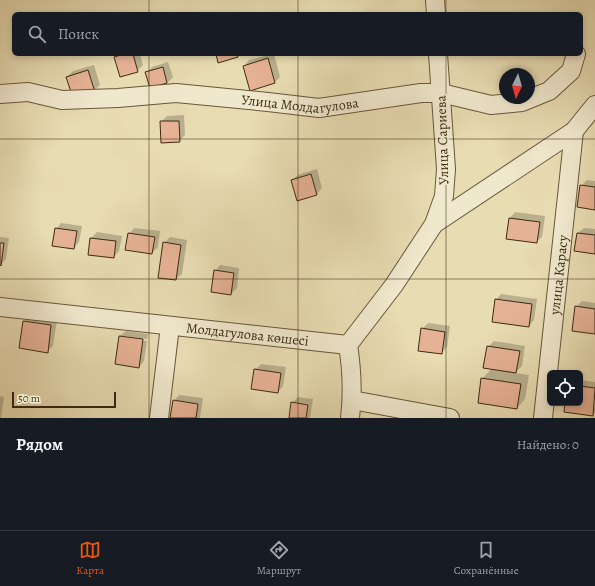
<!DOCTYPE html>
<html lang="ru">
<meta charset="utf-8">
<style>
body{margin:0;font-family:Alegreya,serif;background:#20242c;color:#f1f3f6}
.controls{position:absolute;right:12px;bottom:12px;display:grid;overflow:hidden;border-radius:6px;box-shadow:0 2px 6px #0003}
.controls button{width:36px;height:36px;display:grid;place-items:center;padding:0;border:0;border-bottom:1px solid #363941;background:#171b24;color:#f1f3f6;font:20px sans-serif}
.compass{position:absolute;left:499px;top:68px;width:36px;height:36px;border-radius:50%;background:#171b24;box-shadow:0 2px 6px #0003;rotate:185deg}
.scale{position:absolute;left:12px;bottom:10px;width:104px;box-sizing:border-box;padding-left:4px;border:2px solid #3d2b12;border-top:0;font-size:11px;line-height:14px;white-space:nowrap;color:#3d2b12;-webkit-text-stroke:3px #f0e8cd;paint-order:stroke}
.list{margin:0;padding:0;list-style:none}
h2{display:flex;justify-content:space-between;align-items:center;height:52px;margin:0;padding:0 16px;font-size:17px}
h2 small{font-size:13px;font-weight:400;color:#9ea1a6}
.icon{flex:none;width:22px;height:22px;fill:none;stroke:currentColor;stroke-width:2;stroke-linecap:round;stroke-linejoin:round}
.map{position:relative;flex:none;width:595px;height:418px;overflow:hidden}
.search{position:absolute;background:#171b24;box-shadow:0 2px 6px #0003;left:12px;right:12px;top:12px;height:44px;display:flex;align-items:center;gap:10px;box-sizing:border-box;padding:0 14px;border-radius:6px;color:#9ea1a6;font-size:15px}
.sheet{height:112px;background:#171b24}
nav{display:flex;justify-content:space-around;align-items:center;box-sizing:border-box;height:56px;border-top:1px solid #363941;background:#171b24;font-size:11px;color:#9ea1a6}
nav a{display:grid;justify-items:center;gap:2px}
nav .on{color:#ea580c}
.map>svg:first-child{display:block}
</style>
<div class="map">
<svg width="595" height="418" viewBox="0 0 595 418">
<rect width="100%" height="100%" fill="#e8dcb2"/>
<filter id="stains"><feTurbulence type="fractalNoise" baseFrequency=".005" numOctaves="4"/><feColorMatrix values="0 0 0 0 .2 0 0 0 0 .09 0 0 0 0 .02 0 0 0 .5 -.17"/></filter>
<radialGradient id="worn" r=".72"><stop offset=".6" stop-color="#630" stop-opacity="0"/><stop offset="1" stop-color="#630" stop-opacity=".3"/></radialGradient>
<path fill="#0003" d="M 118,54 L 140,54 L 143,65 L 137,71 L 115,57 Z
M 272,54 L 274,54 L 280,77 L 275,82 L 244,66 L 249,60 Z
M 168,62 L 173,77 L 167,83 L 151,87 L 146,73 L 152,67 Z
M 94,65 L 100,85 L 94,91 L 67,77 L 73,71 Z
M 184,115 L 185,135 L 179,141 L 161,122 L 167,116 Z
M 317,169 L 322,188 L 317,194 L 292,180 L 298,175 Z
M 587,180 L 595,181 L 595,209 L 581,186 Z
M 515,212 L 545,216 L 542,237 L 536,242 L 507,238 L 510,218 Z
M 61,223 L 82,226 L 79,242 L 74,248 L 56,229 Z
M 134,228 L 160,231 L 158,247 L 152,253 L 129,234 Z
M 584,228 L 595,229 L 595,253 L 578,233 Z
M 97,232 L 122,236 L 119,251 L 114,257 L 89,254 L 91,238 Z
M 0,237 L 9,238 L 6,259 L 1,264 Z
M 170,237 L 187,240 L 182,274 L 176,279 L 164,243 Z
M 220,265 L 239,268 L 237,288 L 231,294 L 215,271 Z
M 501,294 L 537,299 L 534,320 L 529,326 L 496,300 Z
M 582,301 L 595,303 L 595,333 L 576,307 Z
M 29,316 L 57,320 L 53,346 L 47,351 L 23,322 Z
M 428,323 L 450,326 L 447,347 L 441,353 L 422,329 Z
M 126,331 L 148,334 L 147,339 L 124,336 L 124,338 L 147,341 L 144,361 L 139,367 L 120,336 Z
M 494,341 L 525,346 L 522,366 L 515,373 L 529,375 L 525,399 L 517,408 L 482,379 L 492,368 L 488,347 Z
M 261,364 L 286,367 L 283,386 L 278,392 L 255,370 Z
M 580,380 L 595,382 L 595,413 L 593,415 L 566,403 L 580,403 Z
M 179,395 L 203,398 L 200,418 L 171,418 L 174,401 Z
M 0,396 L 4,397 L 1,418 L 0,418 Z
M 298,397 L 313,399 L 310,418 L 290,418 L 292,403 Z"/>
<path fill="#e6b295" stroke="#3d2b12" d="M 124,54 L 133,54 L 138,72 L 120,77 L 114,57 Z
M 216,54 L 237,54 L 238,57 L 218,63 Z
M 268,58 L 275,83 L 250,91 L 243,66 Z
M 163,67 L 167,83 L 150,88 L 145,72 Z
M 88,70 L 95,92 L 73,98 L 66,77 Z
M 160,121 L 179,121 L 180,142 L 161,143 Z
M 311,174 L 317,195 L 297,201 L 291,180 Z
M 580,185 L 595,187 L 595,210 L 577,207 Z
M 509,218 L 540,222 L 537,243 L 506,239 Z
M 55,228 L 77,231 L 74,249 L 52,246 Z
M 128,233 L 155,237 L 152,254 L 125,250 Z
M 577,233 L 595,235 L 595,254 L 574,251 Z
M 90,238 L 116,241 L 114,258 L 88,255 Z
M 163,242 L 181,245 L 176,280 L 158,278 Z
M 0,243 L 4,243 L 1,266 L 0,265 Z
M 214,270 L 234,273 L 231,295 L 211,292 Z
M 495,299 L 532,304 L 529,327 L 492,322 Z
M 575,306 L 595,309 L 595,334 L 572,331 Z
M 23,321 L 51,325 L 48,353 L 19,348 Z
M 421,328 L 445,332 L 442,354 L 418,351 Z
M 119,336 L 143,339 L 139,368 L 115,364 Z
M 487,346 L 520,351 L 516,373 L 483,368 Z
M 254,369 L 281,373 L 278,393 L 251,389 Z
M 481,378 L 521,384 L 517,409 L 478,403 Z
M 580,386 L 595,388 L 593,416 L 564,412 L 565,403 L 580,403 Z
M 173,400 L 198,404 L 196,418 L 170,418 Z
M 291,402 L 308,405 L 306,418 L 289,418 Z"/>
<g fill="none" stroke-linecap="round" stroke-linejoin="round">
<g stroke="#68573a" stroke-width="20">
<g id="minor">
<path d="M 435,0 L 436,14"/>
<path id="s1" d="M 0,94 L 28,92 L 62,100 L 118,98 L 176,93 L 268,102 L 319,108 L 421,93 L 441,93 L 491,105 L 522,102 L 549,91 L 571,71 L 576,54"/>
<path d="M 434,224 L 574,131 L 595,105"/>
<path id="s2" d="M 0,307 L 348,345 L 394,285 L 434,224 L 444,196 L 446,169 L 438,54"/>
<path d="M 348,345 C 352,370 353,393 350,418"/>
<path d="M 352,400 L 450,418"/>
<path d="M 159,418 L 170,326"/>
<path id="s3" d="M 543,418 L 574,131"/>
</g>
</g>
<use href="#minor" stroke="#f0e8cd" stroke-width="18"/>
</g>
<path fill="none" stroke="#3d2b12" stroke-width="1" stroke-opacity="0.55" d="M 149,0 L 149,14M 298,0 L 298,14M 446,0 L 446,14M 149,54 L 149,418M 298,54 L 298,418M 446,54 L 446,418M 0,139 L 595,139M 0,279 L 595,279"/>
<g text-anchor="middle" stroke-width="3.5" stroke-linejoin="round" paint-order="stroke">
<g font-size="14" fill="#3d2b12" stroke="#f0e8cd">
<text dy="5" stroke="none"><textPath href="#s1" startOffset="302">Улица Молдагулова</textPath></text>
<text transform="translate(442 140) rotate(-92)" y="5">Улица Сариева</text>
<text dy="5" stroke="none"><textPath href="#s3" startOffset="144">улица Карасу</textPath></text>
<text dy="5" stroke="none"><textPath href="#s2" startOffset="249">Молдагулова көшесі</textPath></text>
</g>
</g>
<rect width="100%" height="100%" filter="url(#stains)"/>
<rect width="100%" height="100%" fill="url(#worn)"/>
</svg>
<div class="controls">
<button><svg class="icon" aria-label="locate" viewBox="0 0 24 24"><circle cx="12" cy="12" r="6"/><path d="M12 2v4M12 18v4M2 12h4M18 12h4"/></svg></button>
</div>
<svg class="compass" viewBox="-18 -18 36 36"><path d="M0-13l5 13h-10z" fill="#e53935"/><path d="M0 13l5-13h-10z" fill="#9ea1a6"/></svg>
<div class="scale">50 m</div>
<div class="search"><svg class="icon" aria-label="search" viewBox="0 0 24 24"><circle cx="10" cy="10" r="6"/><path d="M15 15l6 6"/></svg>Поиск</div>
</div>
<section class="sheet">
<h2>Рядом<small>Найдено: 0</small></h2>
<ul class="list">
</ul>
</section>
<nav>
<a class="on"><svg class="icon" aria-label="map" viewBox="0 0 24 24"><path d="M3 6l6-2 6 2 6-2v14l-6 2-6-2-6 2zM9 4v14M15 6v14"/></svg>Карта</a>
<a><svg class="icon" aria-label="directions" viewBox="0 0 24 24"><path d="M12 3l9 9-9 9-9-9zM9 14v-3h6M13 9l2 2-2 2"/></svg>Маршрут</a>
<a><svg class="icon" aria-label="saved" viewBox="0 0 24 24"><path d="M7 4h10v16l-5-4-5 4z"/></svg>Сохранённые</a>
</nav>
